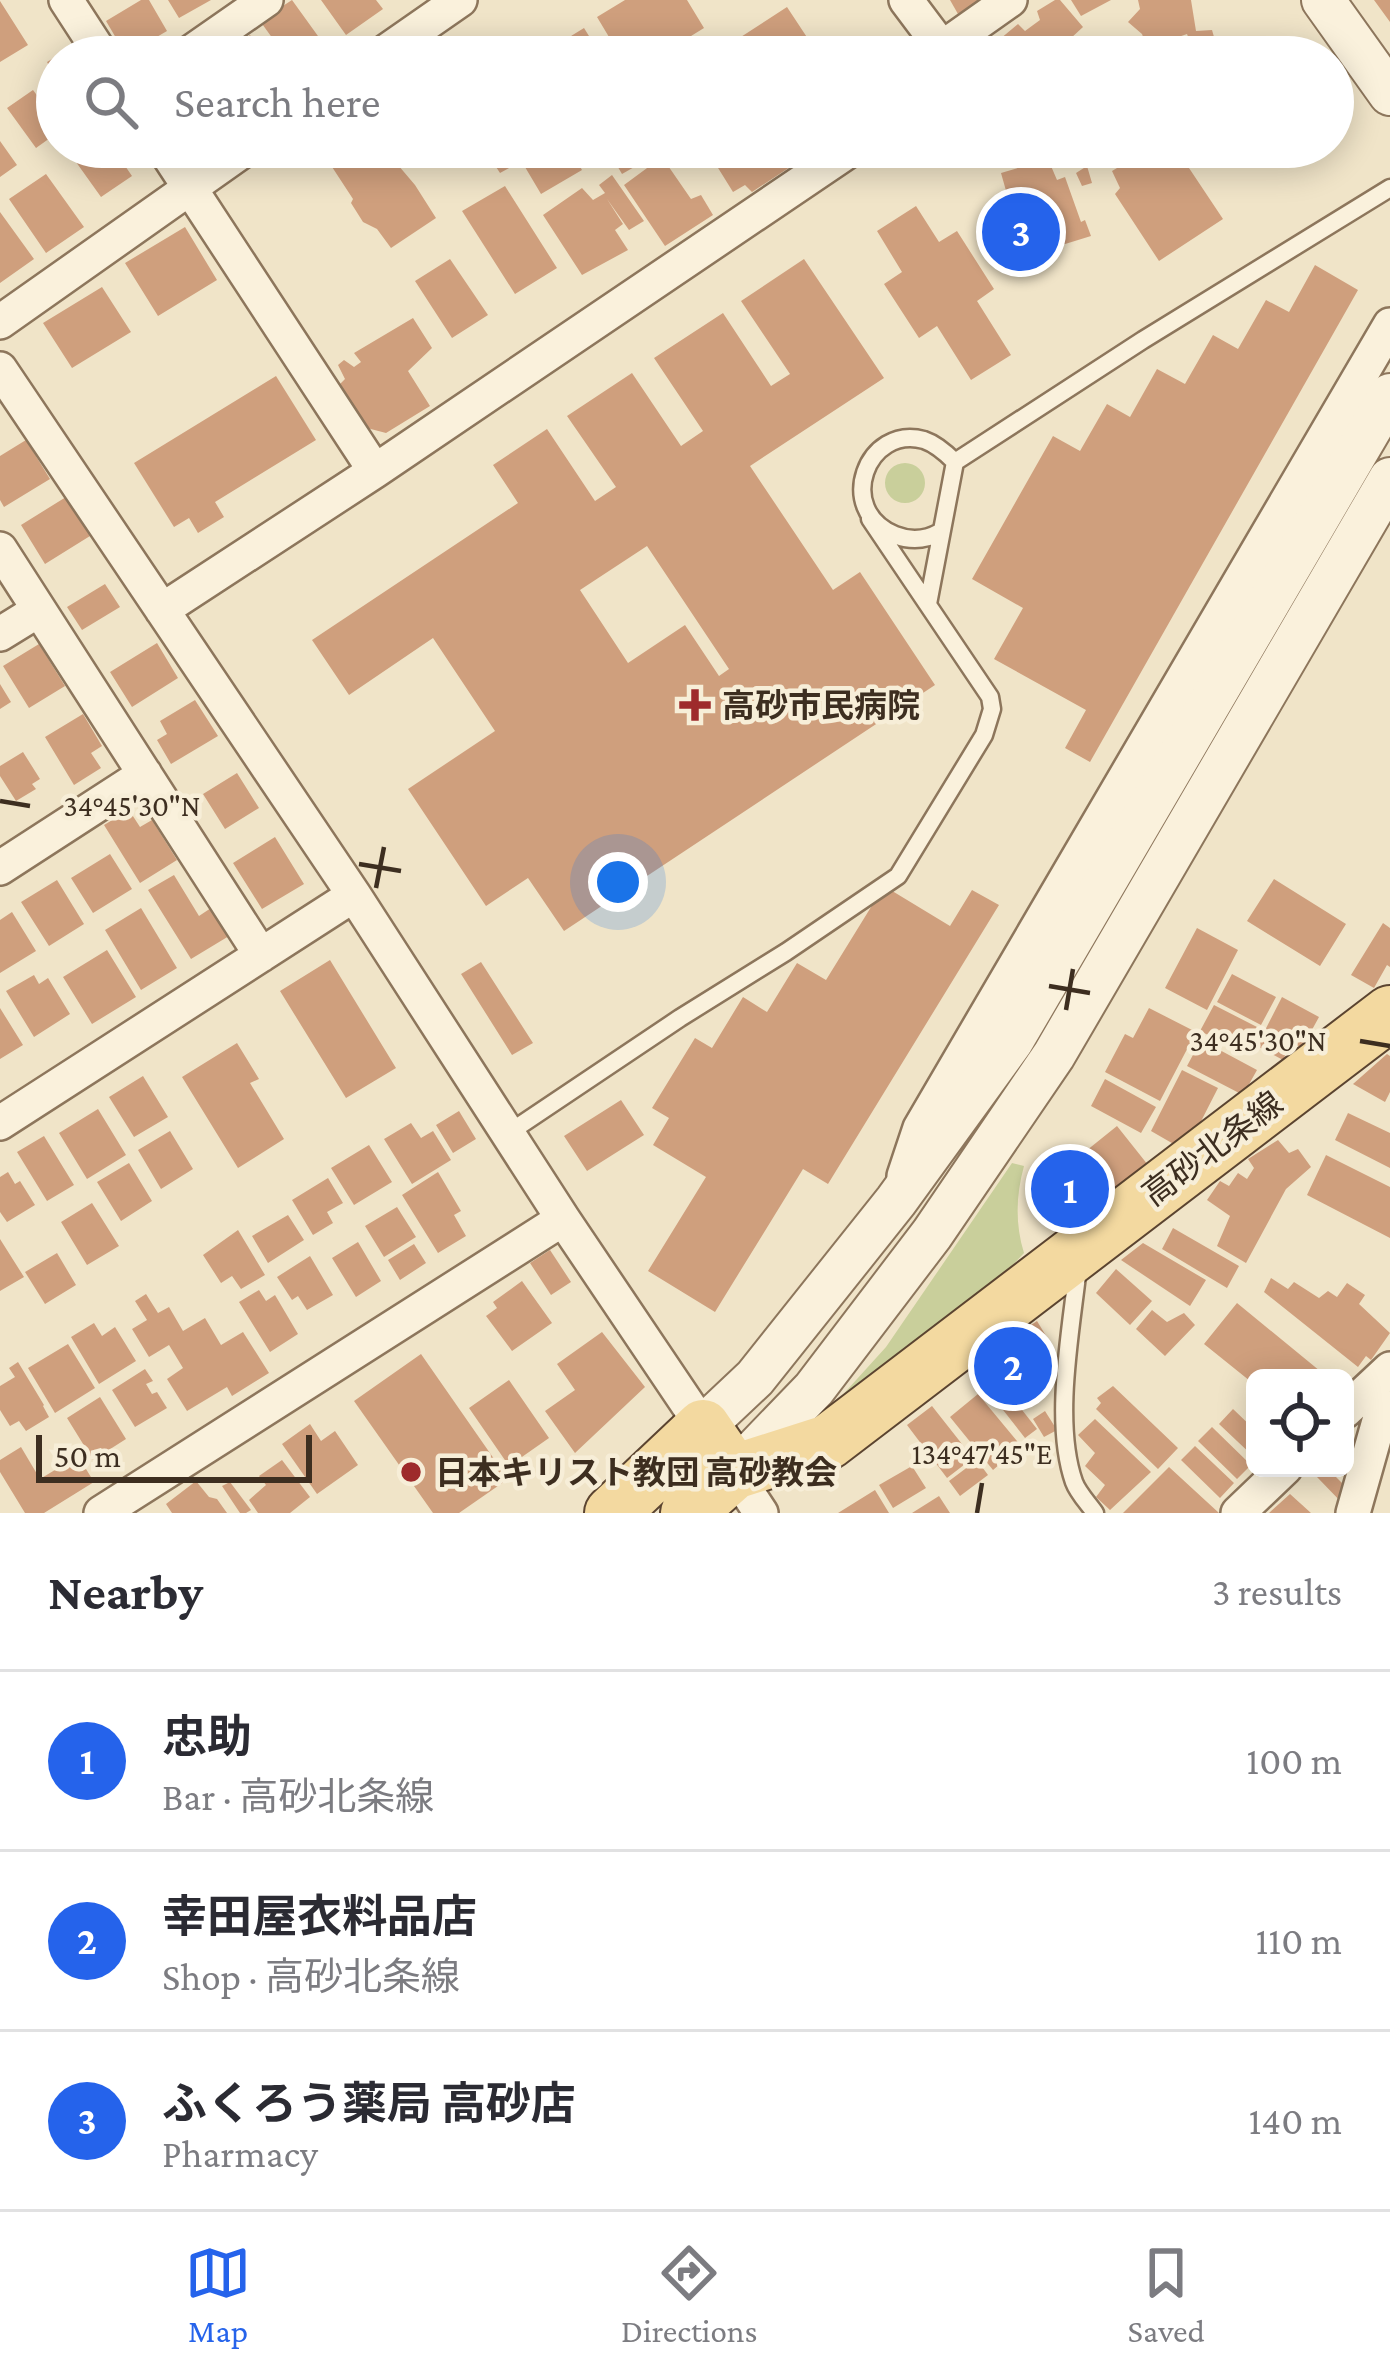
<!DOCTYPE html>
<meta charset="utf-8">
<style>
body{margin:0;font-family:"Crimson Pro","Noto Sans JP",serif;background:#f2f2f3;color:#2b2b33}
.controls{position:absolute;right:36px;bottom:36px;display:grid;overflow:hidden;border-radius:18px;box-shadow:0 6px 30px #0003}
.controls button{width:108px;height:108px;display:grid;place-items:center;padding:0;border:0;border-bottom:3px solid #e1e1e2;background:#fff;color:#2b2b33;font:60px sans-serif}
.scale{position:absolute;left:36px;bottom:30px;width:276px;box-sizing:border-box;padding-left:12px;border:6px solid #3d2e20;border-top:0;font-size:33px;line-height:42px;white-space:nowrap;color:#3d2e20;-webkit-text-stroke:9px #f7eed8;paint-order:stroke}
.you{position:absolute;left:618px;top:882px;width:42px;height:42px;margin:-30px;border:9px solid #fff;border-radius:50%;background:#1a73e8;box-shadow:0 0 0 18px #1a73e833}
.badge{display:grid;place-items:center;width:78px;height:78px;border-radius:50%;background:#2563eb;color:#fff;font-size:39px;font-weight:700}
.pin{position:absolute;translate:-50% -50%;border:6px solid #fff;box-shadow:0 3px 12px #0006}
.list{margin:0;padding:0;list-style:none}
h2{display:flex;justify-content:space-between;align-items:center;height:156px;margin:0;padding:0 48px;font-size:51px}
h2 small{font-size:39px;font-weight:400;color:#7c7c81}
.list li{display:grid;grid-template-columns:78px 1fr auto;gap:36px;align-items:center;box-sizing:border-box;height:180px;padding:0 48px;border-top:3px solid #e1e1e2}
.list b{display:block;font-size:45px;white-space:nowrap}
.list p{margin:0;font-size:39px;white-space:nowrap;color:#7c7c81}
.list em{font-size:39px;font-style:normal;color:#7c7c81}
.icon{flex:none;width:66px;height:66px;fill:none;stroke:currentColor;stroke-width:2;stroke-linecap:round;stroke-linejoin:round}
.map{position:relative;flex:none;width:1390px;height:1513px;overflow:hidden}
.search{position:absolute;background:#fff;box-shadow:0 6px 30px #0003;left:36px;right:36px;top:36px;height:132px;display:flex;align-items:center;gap:30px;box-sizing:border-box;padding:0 42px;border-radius:66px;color:#7c7c81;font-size:45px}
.sheet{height:696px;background:#fff}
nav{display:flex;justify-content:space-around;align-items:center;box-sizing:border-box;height:168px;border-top:3px solid #e1e1e2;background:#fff;font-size:33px;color:#7c7c81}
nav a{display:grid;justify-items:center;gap:6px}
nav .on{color:#2563eb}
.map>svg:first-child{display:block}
</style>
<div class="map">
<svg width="1390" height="1513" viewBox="0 0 1390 1513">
<rect width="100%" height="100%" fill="#f0e4c8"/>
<path fill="#c9cf9b" d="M885 483a20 20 0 1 1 40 0a20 20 0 1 1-40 0Z
M 1012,1163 L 1024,1166 C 1016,1195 1015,1224 1024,1253 L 1009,1269 L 1011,1279 L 843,1408 L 838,1400 L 886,1347 Z"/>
<path fill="#cf9f7d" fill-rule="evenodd" d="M 141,0 L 149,0 L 167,31 L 126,55 L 106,21 Z
M 168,0 L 211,0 L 179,18 Z
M 292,0 L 323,43 L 303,57 L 286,57 L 260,21 Z
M 321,0 L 376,0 L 383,9 L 346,35 Z
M 625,0 L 687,0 L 704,28 L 657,57 L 621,57 L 597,17 Z
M 950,0 L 982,0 L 958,14 Z
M 1055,0 L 1060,0 L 1083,27 L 1070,39 L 1082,57 L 1013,57 L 1000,39 L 1018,24 L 1025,31 L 1040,20 L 1037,11 Z
M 1071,0 L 1111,0 L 1081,16 Z
M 1138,0 L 1191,0 L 1196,31 L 1212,30 L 1216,44 L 1193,50 L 1187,34 L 1147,48 L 1142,34 L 1128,22 L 1140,9 Z
M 1374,0 L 1390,0 L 1390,22 Z
M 0,1 L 28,45 L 0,62 Z
M 787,7 L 820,57 L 738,57 L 730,44 Z
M 584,28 L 602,57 L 537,57 Z
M 250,35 L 266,57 L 219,57 Z
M 75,45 L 81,57 L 57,57 L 57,68 L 52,71 L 47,62 Z
M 33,90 L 57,122 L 57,133 L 36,148 L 7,108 Z
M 0,141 L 17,165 L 0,177 Z
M 82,147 L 133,147 L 119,157 L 132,176 L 101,197 L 71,155 Z
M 319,147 L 366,147 L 374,159 L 387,152 L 415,185 L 436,218 L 391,248 L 377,229 L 363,222 L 351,203 L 353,199 Z
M 483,147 L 514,147 L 520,162 L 500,173 Z
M 558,147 L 569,147 L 582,170 L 541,194 L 525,167 Z
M 606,147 L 653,147 L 657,154 L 622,174 Z
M 705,147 L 795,147 L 802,159 L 752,192 L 745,185 L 733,192 Z
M 994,147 L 1033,147 L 1036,156 L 1003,166 Z
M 1068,147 L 1076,147 L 1084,161 L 1078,165 Z
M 1152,147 L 1175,147 L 1223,219 L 1159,261 L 1115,194 L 1120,188 L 1112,171 Z
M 662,157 L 691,199 L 701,195 L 713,215 L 665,246 L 624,185 Z
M 1048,159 L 1057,180 L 1065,177 L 1081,222 L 1085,220 L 1091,236 L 994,266 L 984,234 L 1007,226 L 1012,212 L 1001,173 Z
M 1087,166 L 1092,183 L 1082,186 L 1076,173 Z
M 46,174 L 84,227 L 46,253 L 9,199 Z
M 612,175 L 644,221 L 629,230 L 607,199 L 623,224 L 615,230 L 628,250 L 582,275 L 543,215 L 582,188 L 593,200 L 605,193 L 599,185 Z
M 505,186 L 557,268 L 515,294 L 462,211 Z
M 916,206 L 939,242 L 957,231 L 994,289 L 977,301 L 1011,355 L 971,380 L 937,326 L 919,338 L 884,284 L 902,272 L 877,231 Z
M 0,212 L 34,259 L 0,283 Z
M 185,227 L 217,280 L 158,316 L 125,263 Z
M 450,259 L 488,315 L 452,338 L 415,281 Z
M 804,259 L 884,378 L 750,466 L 833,590 L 860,572 L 935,685 L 564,931 L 528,878 L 486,906 L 408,789 L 495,731 L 433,638 L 349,695 L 312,640 L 518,503 L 493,465 L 547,429 L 595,501 L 616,487 L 567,416 L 632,373 L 681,446 L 703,431 L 654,358 L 723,313 L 771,386 L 790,374 L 741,301 ZM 647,546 L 729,669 L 719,676 L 685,625 L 628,663 L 580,590 Z
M 1315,265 L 1358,290 L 1090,762 L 1065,748 L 1086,710 L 994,659 L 1023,608 L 972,579 L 1053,436 L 1080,451 L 1107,404 L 1130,417 L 1157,369 L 1185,384 L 1213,335 L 1238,349 L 1266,300 L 1289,312 Z
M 102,287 L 131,332 L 72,368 L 43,323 Z
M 413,318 L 432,348 L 408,371 L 430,406 L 386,433 L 367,428 L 339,385 L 345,379 L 338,365 L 344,360 L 354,367 L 361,362 L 354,353 Z
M 276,376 L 316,440 L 215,502 L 224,517 L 198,533 L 189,518 L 174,527 L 134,463 Z
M 26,440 L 50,479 L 4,507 L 0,500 L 0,456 Z
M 66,497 L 90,536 L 45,564 L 21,525 Z
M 105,584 L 120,607 L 82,630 L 67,607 Z
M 157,643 L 178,678 L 132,707 L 110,672 Z
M 39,644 L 65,686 L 29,708 L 3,666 Z
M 0,684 L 11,702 L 0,709 Z
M 195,700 L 218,736 L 171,764 L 157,740 L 167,734 L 160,721 Z
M 83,714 L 102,746 L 91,753 L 101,768 L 74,785 L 45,737 Z
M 23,752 L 40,779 L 32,784 L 36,789 L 16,801 L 0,776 L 0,766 Z
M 237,773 L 259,808 L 225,829 L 203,794 Z
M 129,810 L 140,827 L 152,820 L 177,860 L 140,883 L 104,825 Z
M 275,837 L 304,884 L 262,909 L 233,863 Z
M 110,854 L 132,889 L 93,913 L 71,878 Z
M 174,875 L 199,916 L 211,908 L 229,936 L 191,959 L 148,890 Z
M 1274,879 L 1346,924 L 1320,966 L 1247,921 Z
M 57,880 L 84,924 L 49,946 L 21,902 Z
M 884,886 L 950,926 L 972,890 L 999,905 L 828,1184 L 803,1169 L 715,1312 L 648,1271 L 706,1177 L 653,1145 L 669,1118 L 652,1108 L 695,1038 L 712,1048 L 743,997 L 767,1012 L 797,963 L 826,980 Z
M 141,908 L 177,968 L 141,990 L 105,930 Z
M 12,912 L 36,951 L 0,973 L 0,920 Z
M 1383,923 L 1390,928 L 1390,967 L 1387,965 L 1374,988 L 1351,975 Z
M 1197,928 L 1238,950 L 1207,1010 L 1165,988 Z
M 107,950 L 136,997 L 92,1024 L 63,977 Z
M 330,960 L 396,1068 L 346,1098 L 280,991 Z
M 481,962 L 533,1043 L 512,1055 L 461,974 Z
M 1232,974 L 1276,997 L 1261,1025 L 1217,1002 Z
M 34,975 L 39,984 L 48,978 L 70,1014 L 34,1037 L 6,991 Z
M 1282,997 L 1319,1017 L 1302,1048 L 1291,1042 L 1283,1060 L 1257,1046 Z
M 1214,1005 L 1257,1027 L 1244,1053 L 1200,1031 Z
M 0,1008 L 23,1045 L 0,1059 Z
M 1149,1008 L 1196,1032 L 1160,1101 L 1105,1072 L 1125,1034 L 1133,1038 Z
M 1201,1040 L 1257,1070 L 1243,1095 L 1187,1066 Z
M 237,1043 L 259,1079 L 250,1083 L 284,1139 L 238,1168 L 182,1077 Z
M 1387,1054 L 1390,1056 L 1390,1092 L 1385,1102 L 1353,1084 Z
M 1182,1070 L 1218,1088 L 1195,1133 L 1177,1146 L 1151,1131 Z
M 143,1076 L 168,1117 L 134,1137 L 109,1097 Z
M 1105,1079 L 1156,1107 L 1141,1133 L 1091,1106 Z
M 621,1100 L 644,1135 L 587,1171 L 564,1136 Z
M 98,1109 L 126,1155 L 87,1179 L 59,1133 Z
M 459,1111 L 476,1139 L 453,1153 L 436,1125 Z
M 1348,1113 L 1390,1133 L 1390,1168 L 1335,1140 Z
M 411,1123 L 421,1138 L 433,1131 L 451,1160 L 412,1184 L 384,1139 Z
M 1117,1126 L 1148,1165 L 1107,1197 L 1076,1159 Z
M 170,1131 L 193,1169 L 161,1189 L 138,1150 Z
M 44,1136 L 74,1185 L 47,1201 L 17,1152 Z
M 1278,1140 L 1289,1153 L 1298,1149 L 1311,1167 L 1286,1189 L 1246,1263 L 1217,1246 L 1230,1216 L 1207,1200 L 1220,1181 L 1229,1186 L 1238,1173 L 1247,1179 L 1254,1168 L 1248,1159 Z
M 369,1145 L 392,1182 L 354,1205 L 331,1168 Z
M 1326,1155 L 1390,1187 L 1390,1238 L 1307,1195 Z
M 129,1163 L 152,1201 L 121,1221 L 97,1182 Z
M 8,1172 L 15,1184 L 20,1181 L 35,1205 L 7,1222 L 0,1212 L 0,1177 Z
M 438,1172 L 461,1211 L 454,1215 L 466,1236 L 438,1253 L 402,1195 Z
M 328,1178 L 343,1203 L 327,1212 L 333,1223 L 313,1235 L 292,1200 Z
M 92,1203 L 119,1246 L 87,1265 L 61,1222 Z
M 397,1207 L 416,1237 L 384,1257 L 365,1226 Z
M 288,1215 L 304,1240 L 268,1263 L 252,1236 Z
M 1173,1228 L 1239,1266 L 1227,1288 L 1162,1249 Z
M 238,1230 L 265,1275 L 241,1289 L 232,1276 L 221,1283 L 203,1255 Z
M 0,1239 L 24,1277 L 0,1291 Z
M 358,1242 L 381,1281 L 356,1297 L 332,1258 Z
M 1143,1243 L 1206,1280 L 1190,1306 L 1121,1260 Z
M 414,1244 L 426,1263 L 400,1280 L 388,1260 Z
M 550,1250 L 571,1282 L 551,1295 L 530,1263 Z
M 57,1253 L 76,1285 L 45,1304 L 25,1272 Z
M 310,1256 L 333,1295 L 307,1310 L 298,1296 L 292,1300 L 277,1277 Z
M 1116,1269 L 1152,1301 L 1130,1325 L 1096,1293 Z
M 1271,1278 L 1288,1289 L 1294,1282 L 1319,1298 L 1328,1291 L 1337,1297 L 1347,1283 L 1365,1295 L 1359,1304 L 1390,1333 L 1371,1360 L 1366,1356 L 1358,1367 L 1264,1292 Z
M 522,1281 L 552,1323 L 512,1351 L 486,1316 L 497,1308 L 493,1302 Z
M 259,1290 L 266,1301 L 275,1295 L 298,1334 L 270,1352 L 239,1302 Z
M 146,1294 L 158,1313 L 169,1307 L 183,1331 L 205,1318 L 221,1345 L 243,1332 L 269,1373 L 232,1396 L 227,1387 L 187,1411 L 167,1379 L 183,1368 L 169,1345 L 149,1357 L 132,1329 L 147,1320 L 135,1301 Z
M 1237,1303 L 1320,1371 L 1315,1378 L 1255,1378 L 1255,1385 L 1204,1344 Z
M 1152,1310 L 1167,1322 L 1184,1313 L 1195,1325 L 1165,1356 L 1136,1329 Z
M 1037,1321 L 1051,1344 L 1019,1365 L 1004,1343 Z
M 94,1323 L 102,1336 L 115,1327 L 136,1361 L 99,1384 L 71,1337 Z
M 602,1332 L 645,1387 L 575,1453 L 545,1411 L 575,1390 L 557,1364 Z
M 68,1344 L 95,1388 L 55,1413 L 28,1368 Z
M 421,1354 L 508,1479 L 459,1513 L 433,1513 L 354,1401 Z
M 18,1362 L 44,1405 L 43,1406 L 49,1417 L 26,1431 L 19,1421 L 10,1426 L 0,1410 L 0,1386 L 15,1377 L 9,1368 Z
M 145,1369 L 153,1381 L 146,1384 L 152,1394 L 157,1392 L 167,1408 L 135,1427 L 112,1390 Z
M 509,1380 L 549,1438 L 509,1466 L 469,1408 Z
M 1001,1383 L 1037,1429 L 1025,1438 L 989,1392 Z
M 1113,1386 L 1178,1448 L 1158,1469 L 1096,1409 L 1101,1403 L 1097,1398 Z
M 978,1394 L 1021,1446 L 993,1470 L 950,1417 Z
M 100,1397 L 126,1439 L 93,1460 L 67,1418 Z
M 932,1406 L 973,1458 L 947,1478 L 907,1425 Z
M 1233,1409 L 1255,1430 L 1255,1458 L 1219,1424 Z
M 1045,1411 L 1057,1430 L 1044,1437 L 1033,1419 Z
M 1095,1419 L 1151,1472 L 1110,1510 L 1096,1497 L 1105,1485 L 1085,1466 L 1095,1453 L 1078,1435 Z
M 310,1424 L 321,1441 L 335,1431 L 358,1465 L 317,1494 L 282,1444 Z
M 1212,1427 L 1251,1465 L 1237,1479 L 1198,1441 Z
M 1195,1446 L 1234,1483 L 1220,1498 L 1181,1460 Z
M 21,1447 L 40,1479 L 78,1456 L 94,1482 L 44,1513 L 25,1513 L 0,1472 L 0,1460 Z
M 282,1460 L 310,1497 L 290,1513 L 258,1513 L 249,1500 L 266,1485 L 259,1476 Z
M 977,1460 L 988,1475 L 960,1496 L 949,1481 Z
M 912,1466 L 926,1488 L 893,1508 L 879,1485 Z
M 1169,1467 L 1219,1513 L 1123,1513 Z
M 1327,1468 L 1355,1496 L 1345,1506 L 1317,1477 Z
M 196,1481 L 209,1497 L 217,1499 L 227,1513 L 172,1513 L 166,1504 Z
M 230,1482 L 251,1510 L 246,1513 L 240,1513 L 222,1486 Z
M 875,1490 L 889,1513 L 838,1513 Z
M 1290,1494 L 1311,1513 L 1269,1513 Z
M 939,1496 L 950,1513 L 912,1513 Z"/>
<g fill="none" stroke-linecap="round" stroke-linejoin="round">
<g stroke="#8d765c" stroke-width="21">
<path id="service" d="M 940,532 C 926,540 910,541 895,535 C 834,510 867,424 924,440 C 936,444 946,453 955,462
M 928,604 L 955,462 L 1143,340 L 1390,188
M 507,1134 L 680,1018 L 786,952 L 898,876 L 984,735 L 992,709 L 990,697 L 870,519
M 1078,1267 C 1071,1331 1053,1422 1074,1482 C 1078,1493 1088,1503 1095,1513"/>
</g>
<g stroke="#8d765c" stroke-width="38">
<path id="minor" d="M 66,0 L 103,57
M 906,0 L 942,48
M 184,57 L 266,0
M 378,57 L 460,0
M 935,57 L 942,48 L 1010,0
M 163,147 L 375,471
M 0,322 L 248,147
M 0,369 L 354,895 L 563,1219 L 703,1427
M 0,549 L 261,955
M 162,610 L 375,471 L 854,147
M 0,634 L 39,610
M 0,868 L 145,774
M 0,1123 L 354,895
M 904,1176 L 920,1128 L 1390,325
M 1345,1411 L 1390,1369
M 734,1472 L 761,1513
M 101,1513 L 563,1219
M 1238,1513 L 1285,1468
M 1353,1513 L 1390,1382"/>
</g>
<g stroke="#8d765c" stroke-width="46">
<path id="tertiary" d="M 1323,0 L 1390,94
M 703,1427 L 755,1378 L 896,1201 L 1012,1041 L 1390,395
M 734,1472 L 814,1389 L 932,1234 L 1054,1055 L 1390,479"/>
</g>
<g stroke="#5b4430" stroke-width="58">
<path id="primary" d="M 612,1513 L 703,1427 L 734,1472
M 688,1513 L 734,1472 L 828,1442 L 1390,1013"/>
</g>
<use href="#service" stroke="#faf1dc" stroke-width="16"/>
<use href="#minor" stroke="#faf1dc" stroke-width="33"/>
<use href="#tertiary" stroke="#faf1dc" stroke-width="42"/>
<use href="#primary" stroke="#f3d9a0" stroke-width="54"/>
</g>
<path fill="none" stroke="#3d2e20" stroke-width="4.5" d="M 0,801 L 30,806M 359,864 L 401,871M 376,888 L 384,847M 1049,986 L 1090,993M 1066,1010 L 1073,969M 1360,1041 L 1390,1046M 977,1513 L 982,1483"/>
<g fill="#9e2a2b" stroke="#f7eed8" stroke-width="4.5">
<path d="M689 687h12v12h12v12h-12v12h-12v-12h-12v-12h12z"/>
<circle cx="411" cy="1472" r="12"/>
</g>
<g text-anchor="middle" stroke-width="9" stroke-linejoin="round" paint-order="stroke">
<g font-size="33" font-weight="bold" fill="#3d2e20" stroke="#f7eed8" text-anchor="start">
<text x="722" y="717">高砂市民病院</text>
<text x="435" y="1484">日本キリスト教団 高砂教会</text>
</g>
<g font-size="33" fill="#3d2e20" stroke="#f7eed8">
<text transform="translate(1212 1148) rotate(-37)" y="12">高砂北条線</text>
</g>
</g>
<g font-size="30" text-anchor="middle" fill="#3d2e20" stroke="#f7eed8" stroke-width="9" stroke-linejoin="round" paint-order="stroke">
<text x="132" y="816">34°45'30"N</text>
<text x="1258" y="1051">34°45'30"N</text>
<text x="982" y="1464">134°47'45"E</text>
</g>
</svg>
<div class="controls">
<button><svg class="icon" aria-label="locate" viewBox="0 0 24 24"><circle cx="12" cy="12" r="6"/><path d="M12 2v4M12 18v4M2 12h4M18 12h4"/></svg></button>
</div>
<div class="scale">50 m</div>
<div class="you"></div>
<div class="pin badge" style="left:1070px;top:1189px">1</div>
<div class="pin badge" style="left:1013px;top:1366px">2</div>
<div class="pin badge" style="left:1021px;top:232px">3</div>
<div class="search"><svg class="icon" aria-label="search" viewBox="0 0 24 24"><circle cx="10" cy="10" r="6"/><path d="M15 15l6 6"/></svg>Search here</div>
</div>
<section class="sheet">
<h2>Nearby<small>3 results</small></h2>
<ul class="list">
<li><span class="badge">1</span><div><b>忠助</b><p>Bar · 高砂北条線</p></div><em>100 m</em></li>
<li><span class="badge">2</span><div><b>幸田屋衣料品店</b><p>Shop · 高砂北条線</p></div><em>110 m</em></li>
<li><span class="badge">3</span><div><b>ふくろう薬局 高砂店</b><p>Pharmacy</p></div><em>140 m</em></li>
</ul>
</section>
<nav>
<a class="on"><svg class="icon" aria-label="map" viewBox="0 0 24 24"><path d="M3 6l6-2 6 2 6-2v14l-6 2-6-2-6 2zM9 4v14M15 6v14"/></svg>Map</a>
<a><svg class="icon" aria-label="directions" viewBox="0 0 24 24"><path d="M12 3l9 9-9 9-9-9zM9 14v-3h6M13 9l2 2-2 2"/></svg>Directions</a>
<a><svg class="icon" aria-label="saved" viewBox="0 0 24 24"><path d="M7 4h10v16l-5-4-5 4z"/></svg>Saved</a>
</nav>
